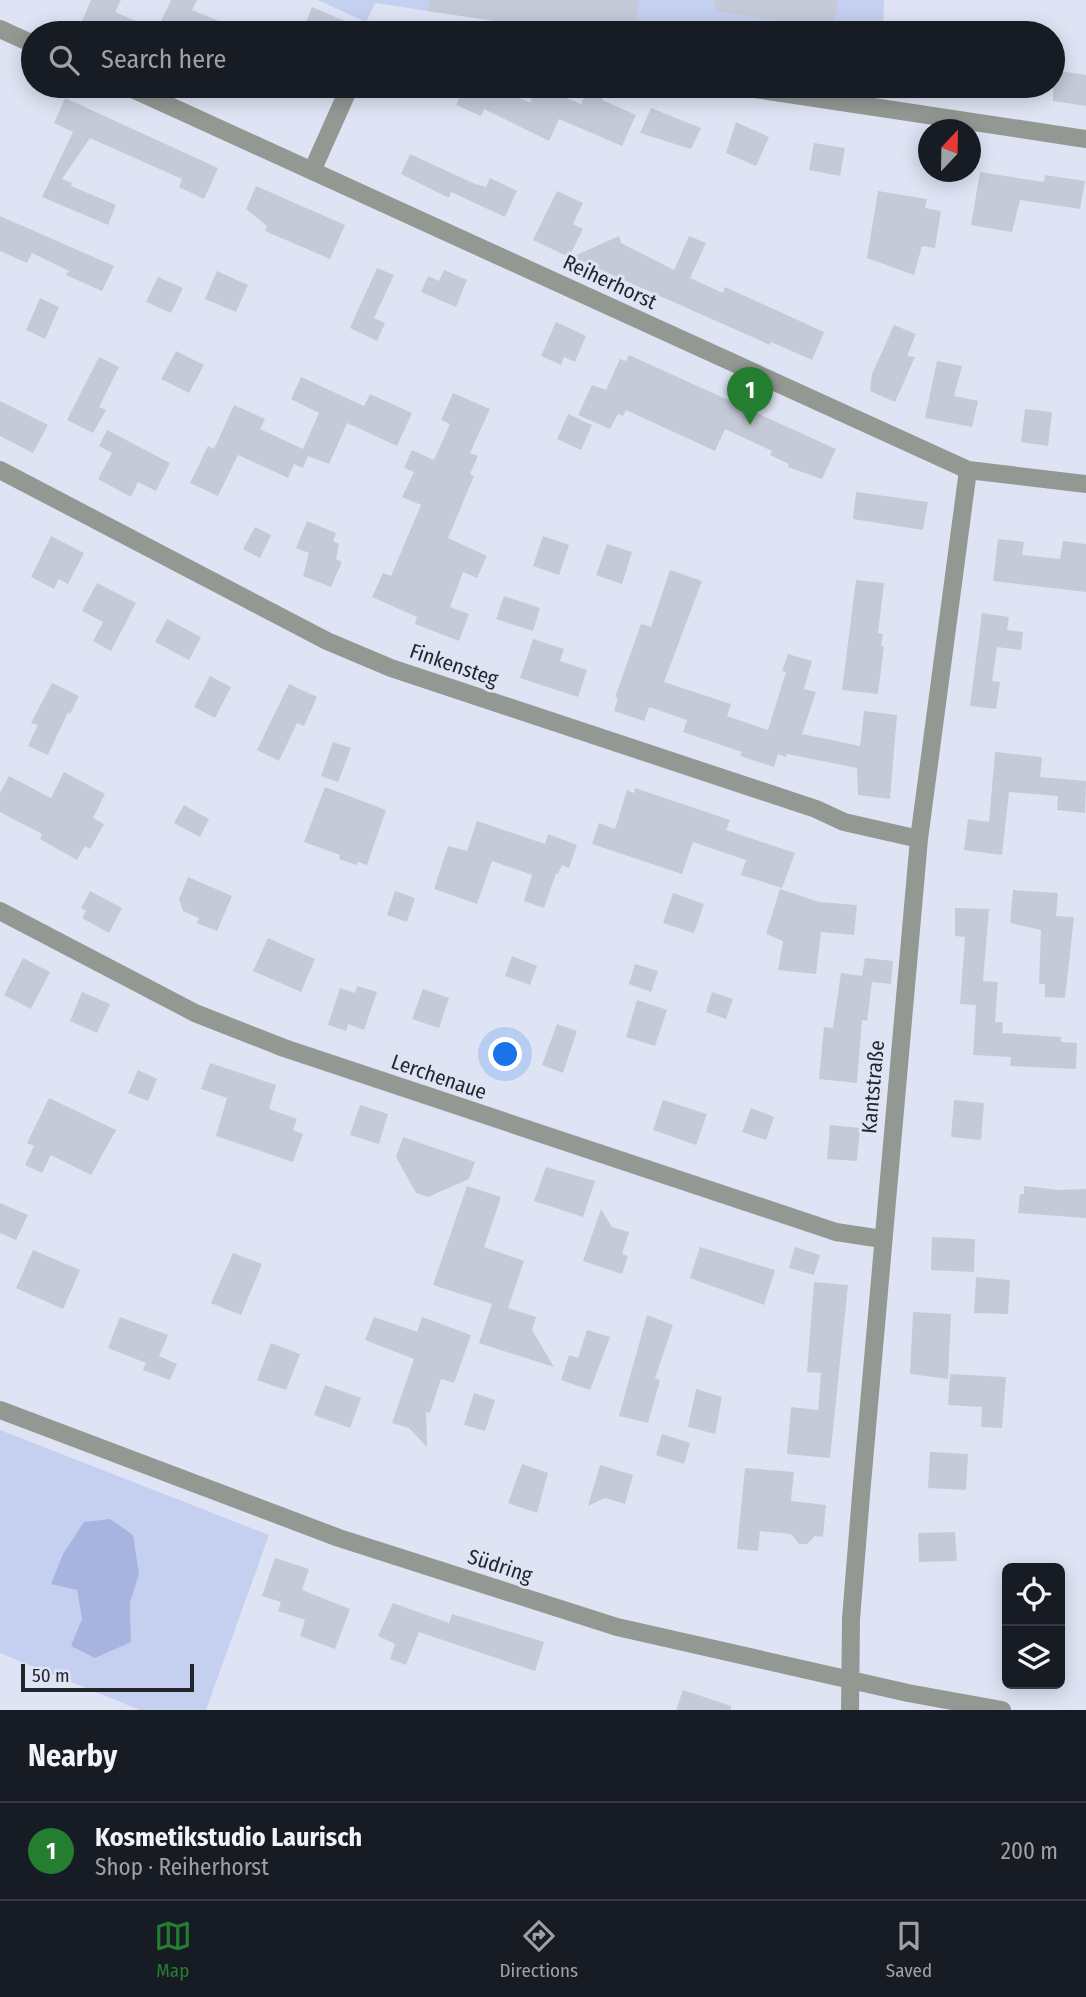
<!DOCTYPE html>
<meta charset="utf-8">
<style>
body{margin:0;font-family:"Fira Sans Condensed",sans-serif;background:#20242c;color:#f1f3f6}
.controls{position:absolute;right:21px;bottom:21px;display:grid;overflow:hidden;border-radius:10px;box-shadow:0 4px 18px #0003}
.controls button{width:63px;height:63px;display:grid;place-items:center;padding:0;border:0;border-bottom:2px solid #363941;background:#171b24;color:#f1f3f6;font:35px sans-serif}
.compass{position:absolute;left:918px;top:119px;width:63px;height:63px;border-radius:50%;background:#171b24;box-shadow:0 4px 18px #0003;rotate:22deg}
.scale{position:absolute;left:21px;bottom:18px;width:173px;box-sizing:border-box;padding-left:7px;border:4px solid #24262b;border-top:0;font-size:19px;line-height:24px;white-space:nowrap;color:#24262b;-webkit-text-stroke:5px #dfe4f4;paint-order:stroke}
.you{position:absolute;left:506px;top:1055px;width:24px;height:24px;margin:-18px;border:5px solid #fff;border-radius:50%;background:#1a73e8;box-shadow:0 0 0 10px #1a73e833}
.badge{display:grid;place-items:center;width:46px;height:46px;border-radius:50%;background:#237f2f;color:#fff;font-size:23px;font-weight:700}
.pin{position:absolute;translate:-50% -58px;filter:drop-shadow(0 2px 4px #0008)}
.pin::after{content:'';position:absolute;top:37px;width:24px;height:21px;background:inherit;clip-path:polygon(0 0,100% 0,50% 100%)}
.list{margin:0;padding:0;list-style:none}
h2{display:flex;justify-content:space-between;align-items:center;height:91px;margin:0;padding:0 28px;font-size:30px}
h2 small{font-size:23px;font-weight:400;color:#9ea1a6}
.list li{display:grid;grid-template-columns:46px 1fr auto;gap:21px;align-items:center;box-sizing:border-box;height:98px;padding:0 28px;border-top:2px solid #363941}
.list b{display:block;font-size:26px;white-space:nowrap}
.list p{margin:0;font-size:23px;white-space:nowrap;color:#9ea1a6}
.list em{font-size:23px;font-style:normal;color:#9ea1a6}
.icon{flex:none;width:38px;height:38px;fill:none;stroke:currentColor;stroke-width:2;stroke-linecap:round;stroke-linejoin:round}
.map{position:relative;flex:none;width:1086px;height:1710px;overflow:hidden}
.search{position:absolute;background:#171b24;box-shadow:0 4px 18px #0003;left:21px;right:21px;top:21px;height:77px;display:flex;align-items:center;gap:18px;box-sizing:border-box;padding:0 24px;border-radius:38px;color:#9ea1a6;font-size:26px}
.sheet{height:189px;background:#171b24}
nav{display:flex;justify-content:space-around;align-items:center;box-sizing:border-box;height:98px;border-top:2px solid #363941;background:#171b24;font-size:19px;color:#9ea1a6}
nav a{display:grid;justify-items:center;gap:4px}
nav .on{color:#237f2f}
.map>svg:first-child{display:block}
</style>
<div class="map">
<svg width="1086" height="1710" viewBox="0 0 1086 1710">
<rect width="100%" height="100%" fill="#dfe4f4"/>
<path fill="#c5d0f1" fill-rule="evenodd" d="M 318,0 L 884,0 L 883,33 L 575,33 L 375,3 L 366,22 Z
M 0,1430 L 269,1535 L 206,1710 L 140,1710 L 0,1653 ZM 139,1574 L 130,1603 L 131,1642 L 82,1619 L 77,1590 Z"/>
<path fill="#a7b4df" d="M 110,1519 L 133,1535 L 139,1574 L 130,1603 L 131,1642 L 95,1658 L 71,1646 L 82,1619 L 77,1590 L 51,1584 L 63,1554 L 84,1522 Z"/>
<path fill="#c5cad9" d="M 91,0 L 121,0 L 115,12 L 157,30 L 171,0 L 197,0 L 192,10 L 248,33 L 109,33 L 98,28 L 91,31 L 84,27 L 82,21 Z
M 429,0 L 639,0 L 635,33 L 579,33 L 428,11 Z
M 715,0 L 838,0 L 833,29 L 714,11 Z
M 312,7 L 373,33 L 302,33 Z
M 1053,70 L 1086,75 L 1086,106 L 1053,101 Z
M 465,86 L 493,86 L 530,103 L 537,86 L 581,104 L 587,89 L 604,96 L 602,100 L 636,115 L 622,146 L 559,119 L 549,141 L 484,109 L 481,116 L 456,105 Z
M 65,98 L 218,168 L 204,199 L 179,187 L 182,179 L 90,138 L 62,179 L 72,183 L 71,186 L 116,205 L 108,225 L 42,197 L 73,132 L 54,123 Z
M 651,108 L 701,128 L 691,149 L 640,133 Z
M 736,122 L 769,137 L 756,166 L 726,153 Z
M 814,143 L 845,148 L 840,176 L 809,170 Z
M 410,154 L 475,184 L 486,187 L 490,178 L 517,191 L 505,217 L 451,192 L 449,198 L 401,174 Z
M 980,172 L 1044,182 L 1045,175 L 1085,181 L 1080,209 L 1020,200 L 1012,232 L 971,225 Z
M 256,186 L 345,225 L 330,259 L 265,231 L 267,226 L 246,209 Z
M 557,191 L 583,203 L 573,224 L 583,229 L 569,257 L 533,240 Z
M 878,191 L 927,199 L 925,208 L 941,211 L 935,248 L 922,246 L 914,275 L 867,258 Z
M 0,216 L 114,266 L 102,291 L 66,275 L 69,271 L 32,253 L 27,263 L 0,251 Z
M 619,236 L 621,243 L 674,270 L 689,236 L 706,243 L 690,278 L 723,293 L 725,287 L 824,332 L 812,360 L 771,342 L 770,345 L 572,257 Z
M 377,268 L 394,275 L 374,318 L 385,323 L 377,341 L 350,328 Z
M 444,270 L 467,280 L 456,307 L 421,292 L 428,276 L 439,281 Z
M 217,271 L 248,285 L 236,312 L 205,299 Z
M 158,277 L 183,288 L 171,313 L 146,302 Z
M 40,298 L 59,307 L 45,339 L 26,330 Z
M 556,322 L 586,336 L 575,362 L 564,357 L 561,365 L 541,356 Z
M 894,325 L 916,334 L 907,356 L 915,357 L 895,402 L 870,391 L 872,374 Z
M 176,351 L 204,365 L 189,393 L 161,379 Z
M 629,355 L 836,449 L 822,479 L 788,467 L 789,464 L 770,455 L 772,451 L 725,429 L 715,451 L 626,410 L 623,416 L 618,414 L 610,429 L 578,415 L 592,385 L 606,390 L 620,359 L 626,361 Z
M 99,357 L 119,367 L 99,407 L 106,410 L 93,433 L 67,420 Z
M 937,361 L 962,366 L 954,396 L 978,401 L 972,427 L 925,418 Z
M 301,377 L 364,406 L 370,394 L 412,413 L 397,446 L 347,423 L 329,464 L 308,456 L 303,468 L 294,464 L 288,478 L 238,455 L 218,496 L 190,483 L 208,446 L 214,449 L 234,405 L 265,419 L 260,429 L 303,449 L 319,413 L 291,399 Z
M 453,393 L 490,409 L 470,453 L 478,456 L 470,474 L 474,476 L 448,538 L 487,556 L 477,578 L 463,572 L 450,607 L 469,614 L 459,641 L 415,624 L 417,617 L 372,597 L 383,573 L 391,576 L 421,505 L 402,497 L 414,472 L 404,468 L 412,450 L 434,460 L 450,424 L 441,420 Z
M 0,401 L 48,425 L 33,453 L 0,436 Z
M 1025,409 L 1052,412 L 1048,446 L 1021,442 Z
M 568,414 L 592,425 L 581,450 L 557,439 Z
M 107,430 L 170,463 L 156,491 L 138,482 L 131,497 L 98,479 L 112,453 L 99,446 Z
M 856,492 L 928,502 L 923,530 L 853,519 Z
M 307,521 L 336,533 L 333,541 L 339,544 L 336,559 L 342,562 L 331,587 L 303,576 L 309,553 L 296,548 Z
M 255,527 L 271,535 L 260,558 L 243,549 Z
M 51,536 L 84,553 L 68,584 L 59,579 L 54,589 L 31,577 Z
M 543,536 L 569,545 L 559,575 L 533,566 Z
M 998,539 L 1024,542 L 1022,555 L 1060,559 L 1063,541 L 1086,544 L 1086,592 L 993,581 Z
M 607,544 L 632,552 L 622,584 L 596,575 Z
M 670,570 L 702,581 L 664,682 L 731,704 L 727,716 L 768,730 L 786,672 L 782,671 L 788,654 L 812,661 L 804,689 L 816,692 L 802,734 L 860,746 L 864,711 L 897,715 L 890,799 L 858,795 L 857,768 L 787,754 L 786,757 L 778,754 L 774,767 L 740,756 L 742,752 L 683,732 L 687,720 L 649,707 L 644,721 L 614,711 L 618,698 L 615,697 L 641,624 L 651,627 Z
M 856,580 L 884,583 L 878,633 L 883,634 L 881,646 L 884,646 L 878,694 L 842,690 Z
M 97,583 L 136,603 L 111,651 L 93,641 L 103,622 L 82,611 Z
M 504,596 L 540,608 L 533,631 L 496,619 Z
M 982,613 L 1009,617 L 1007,630 L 1023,632 L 1021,650 L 997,647 L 992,681 L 1000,682 L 996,709 L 970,706 Z
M 167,619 L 201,637 L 189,660 L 155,642 Z
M 533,639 L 564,649 L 560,661 L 587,670 L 578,697 L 520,678 Z
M 210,676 L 231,687 L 215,718 L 194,707 Z
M 52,683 L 79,696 L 70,714 L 68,712 L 48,755 L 28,746 L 38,725 L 31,723 Z
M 289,684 L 317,697 L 304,726 L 297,723 L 279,761 L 257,750 Z
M 333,742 L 351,748 L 338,782 L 321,776 Z
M 995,752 L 1042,757 L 1040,777 L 1086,781 L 1085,813 L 1057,810 L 1058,796 L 1009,792 L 1002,855 L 964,850 L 968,819 L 989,822 Z
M 64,772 L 105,794 L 93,818 L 104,824 L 90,849 L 85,846 L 77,860 L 40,839 L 42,834 L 0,812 L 0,793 L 9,776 L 51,798 Z
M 325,787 L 386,810 L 367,865 L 358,862 L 356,865 L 339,859 L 340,855 L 304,842 Z
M 635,788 L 730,820 L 726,830 L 795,853 L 782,888 L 741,875 L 746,860 L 693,842 L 682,874 L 592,844 L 599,823 L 615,829 L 627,790 L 634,793 Z
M 184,805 L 209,819 L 200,837 L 174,823 Z
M 477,821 L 545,844 L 548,834 L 577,845 L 569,868 L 562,865 L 558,874 L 556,873 L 544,908 L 524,901 L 532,875 L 492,861 L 477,904 L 434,889 L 448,846 L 467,851 Z
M 188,877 L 232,896 L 217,931 L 197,923 L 199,918 L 183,911 L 179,899 Z
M 780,889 L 819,902 L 857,905 L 854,935 L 821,932 L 816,974 L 778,970 L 783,941 L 766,934 Z
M 1013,890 L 1058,893 L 1056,916 L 1074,917 L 1065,998 L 1045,997 L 1045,984 L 1039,984 L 1041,930 L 1010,923 Z
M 90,891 L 122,908 L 109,933 L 82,918 L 86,911 L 81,908 Z
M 395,891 L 415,898 L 407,922 L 387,915 Z
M 673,893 L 704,904 L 694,933 L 663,923 Z
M 955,908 L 989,909 L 983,981 L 998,982 L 995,1022 L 1003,1022 L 1002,1033 L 1061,1037 L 1061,1042 L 1077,1043 L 1076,1069 L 1010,1066 L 1011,1057 L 973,1055 L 976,1005 L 960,1004 L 965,937 L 955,936 Z
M 268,938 L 315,959 L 301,992 L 253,971 Z
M 512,956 L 537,966 L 530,985 L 505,976 Z
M 23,958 L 50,972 L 31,1009 L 4,995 Z
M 865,958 L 893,961 L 891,984 L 872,982 L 867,1021 L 862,1020 L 857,1083 L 819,1079 L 824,1027 L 833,1028 L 841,973 L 862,976 Z
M 635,964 L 658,971 L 651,992 L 629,984 Z
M 357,986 L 377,992 L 364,1030 L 348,1024 L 346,1031 L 328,1025 L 340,988 L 355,993 Z
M 423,989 L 449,998 L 439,1028 L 412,1019 Z
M 82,992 L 110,1004 L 97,1033 L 70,1021 Z
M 712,992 L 733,999 L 726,1019 L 706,1012 Z
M 637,1000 L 667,1010 L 655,1046 L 626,1037 Z
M 557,1024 L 577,1031 L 563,1073 L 542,1065 Z
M 210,1063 L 276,1085 L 269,1109 L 297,1119 L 293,1130 L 303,1134 L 293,1162 L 216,1136 L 227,1098 L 201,1089 Z
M 138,1070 L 157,1079 L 148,1101 L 128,1093 Z
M 49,1098 L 116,1130 L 91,1175 L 51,1155 L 42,1173 L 25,1165 L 34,1146 L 27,1143 Z
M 663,1100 L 707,1114 L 696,1145 L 653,1130 Z
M 954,1100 L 984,1103 L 981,1140 L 951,1137 Z
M 360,1105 L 388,1114 L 379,1144 L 350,1135 Z
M 751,1108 L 774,1117 L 766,1140 L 742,1132 Z
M 830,1125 L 860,1128 L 857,1161 L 827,1159 Z
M 403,1137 L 475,1162 L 469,1179 L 428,1197 L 416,1193 L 396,1157 Z
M 546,1167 L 595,1181 L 583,1217 L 534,1201 Z
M 467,1186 L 501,1197 L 484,1247 L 524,1261 L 508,1308 L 536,1317 L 532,1330 L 554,1367 L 479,1343 L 492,1304 L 433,1285 Z
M 1024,1186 L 1059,1190 L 1086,1189 L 1086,1218 L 1018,1213 L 1020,1194 L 1024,1194 Z
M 0,1203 L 28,1215 L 16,1240 L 0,1233 Z
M 601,1209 L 612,1227 L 629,1232 L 622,1254 L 628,1256 L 622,1274 L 583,1261 Z
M 932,1237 L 975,1239 L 974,1272 L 931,1270 Z
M 700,1247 L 775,1270 L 764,1305 L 690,1278 Z
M 795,1247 L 820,1255 L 814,1275 L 789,1268 Z
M 33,1250 L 80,1270 L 63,1309 L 16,1288 Z
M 233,1253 L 262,1264 L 241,1315 L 211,1303 Z
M 976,1277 L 1010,1280 L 1008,1314 L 974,1313 Z
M 814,1282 L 848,1285 L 830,1458 L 787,1454 L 791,1407 L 818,1410 L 821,1373 L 807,1372 Z
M 913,1312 L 951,1314 L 948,1379 L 910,1374 Z
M 647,1315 L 673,1325 L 655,1378 L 660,1380 L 648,1423 L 619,1416 Z
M 120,1317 L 168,1335 L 159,1356 L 177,1364 L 170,1380 L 143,1370 L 146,1363 L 108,1348 Z
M 374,1317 L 417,1332 L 422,1317 L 471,1335 L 454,1383 L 441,1379 L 430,1413 L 426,1412 L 427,1447 L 409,1428 L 392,1423 L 414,1359 L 365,1340 Z
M 587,1330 L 610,1337 L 590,1390 L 561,1380 L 569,1355 L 578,1358 Z
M 271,1343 L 300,1354 L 286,1390 L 257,1380 Z
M 950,1374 L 1006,1377 L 1002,1428 L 981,1427 L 982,1407 L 948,1405 Z
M 325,1385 L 361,1398 L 350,1428 L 314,1415 Z
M 696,1389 L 722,1397 L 715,1434 L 688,1427 Z
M 474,1393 L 495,1400 L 485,1431 L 464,1425 Z
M 662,1434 L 690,1443 L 684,1464 L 656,1455 Z
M 930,1452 L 968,1454 L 966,1490 L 928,1488 Z
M 522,1464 L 548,1473 L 537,1513 L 508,1503 Z
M 600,1465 L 633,1475 L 625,1504 L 605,1498 L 588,1506 Z
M 745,1468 L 794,1472 L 791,1501 L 826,1505 L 823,1537 L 815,1536 L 807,1544 L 799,1544 L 791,1534 L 760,1531 L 758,1551 L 737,1549 Z
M 955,1532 L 957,1561 L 919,1562 L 918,1533 Z
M 275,1558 L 309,1569 L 302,1590 L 350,1609 L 335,1649 L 300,1636 L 305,1620 L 278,1611 L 281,1602 L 262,1596 Z
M 393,1603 L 449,1623 L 452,1614 L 544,1642 L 535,1671 L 419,1632 L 406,1665 L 390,1659 L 395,1644 L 378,1636 Z
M 683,1690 L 731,1706 L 731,1710 L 676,1710 Z"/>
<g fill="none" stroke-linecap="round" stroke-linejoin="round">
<path stroke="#939893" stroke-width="18" d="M 0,29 L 33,44
M 126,86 L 968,470 L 1086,484
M 735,86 L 1086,139
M 312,171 L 350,86
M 0,470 L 327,641 L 391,668 L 816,809 L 844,822 L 919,839
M 0,911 L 195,1013 L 284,1048 L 836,1232 L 882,1239
M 0,1410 L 339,1538 L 617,1627 L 908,1693 L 1002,1710
M 850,1710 L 851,1619 L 861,1495 L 919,839 L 968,470"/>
</g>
<g text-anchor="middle" stroke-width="6" stroke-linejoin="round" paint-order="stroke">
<g font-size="21" fill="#24262b" stroke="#dfe4f4">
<text transform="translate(610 282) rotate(25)" y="7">Reiherhorst</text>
<text transform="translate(454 665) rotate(19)" y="7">Finkensteg</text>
<text transform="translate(439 1077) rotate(19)" y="7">Lerchenaue</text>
<text transform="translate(873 1087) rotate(-85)" y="7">Kantstraße</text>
<text transform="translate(500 1566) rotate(18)" y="7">Südring</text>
</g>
</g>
</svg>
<div class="controls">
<button><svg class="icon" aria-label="locate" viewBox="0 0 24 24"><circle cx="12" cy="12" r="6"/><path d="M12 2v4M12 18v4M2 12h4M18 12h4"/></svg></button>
<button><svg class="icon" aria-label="layers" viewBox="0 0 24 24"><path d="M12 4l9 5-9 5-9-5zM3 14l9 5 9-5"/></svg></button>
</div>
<svg class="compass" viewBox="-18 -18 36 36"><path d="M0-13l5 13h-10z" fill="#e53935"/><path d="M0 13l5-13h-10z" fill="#9ea1a6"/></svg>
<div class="scale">50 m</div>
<div class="you"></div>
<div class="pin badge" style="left:750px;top:425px">1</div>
<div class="search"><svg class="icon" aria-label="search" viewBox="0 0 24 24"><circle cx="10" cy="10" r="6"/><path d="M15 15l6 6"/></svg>Search here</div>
</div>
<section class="sheet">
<h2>Nearby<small></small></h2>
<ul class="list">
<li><span class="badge">1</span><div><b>Kosmetikstudio Laurisch</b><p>Shop · Reiherhorst</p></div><em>200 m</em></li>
</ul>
</section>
<nav>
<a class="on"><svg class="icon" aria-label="map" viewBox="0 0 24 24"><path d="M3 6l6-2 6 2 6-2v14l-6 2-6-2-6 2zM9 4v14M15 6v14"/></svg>Map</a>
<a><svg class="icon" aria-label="directions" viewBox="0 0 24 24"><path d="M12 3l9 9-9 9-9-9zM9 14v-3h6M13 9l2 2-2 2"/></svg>Directions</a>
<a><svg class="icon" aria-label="saved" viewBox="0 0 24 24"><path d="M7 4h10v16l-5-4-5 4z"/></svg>Saved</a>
</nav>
